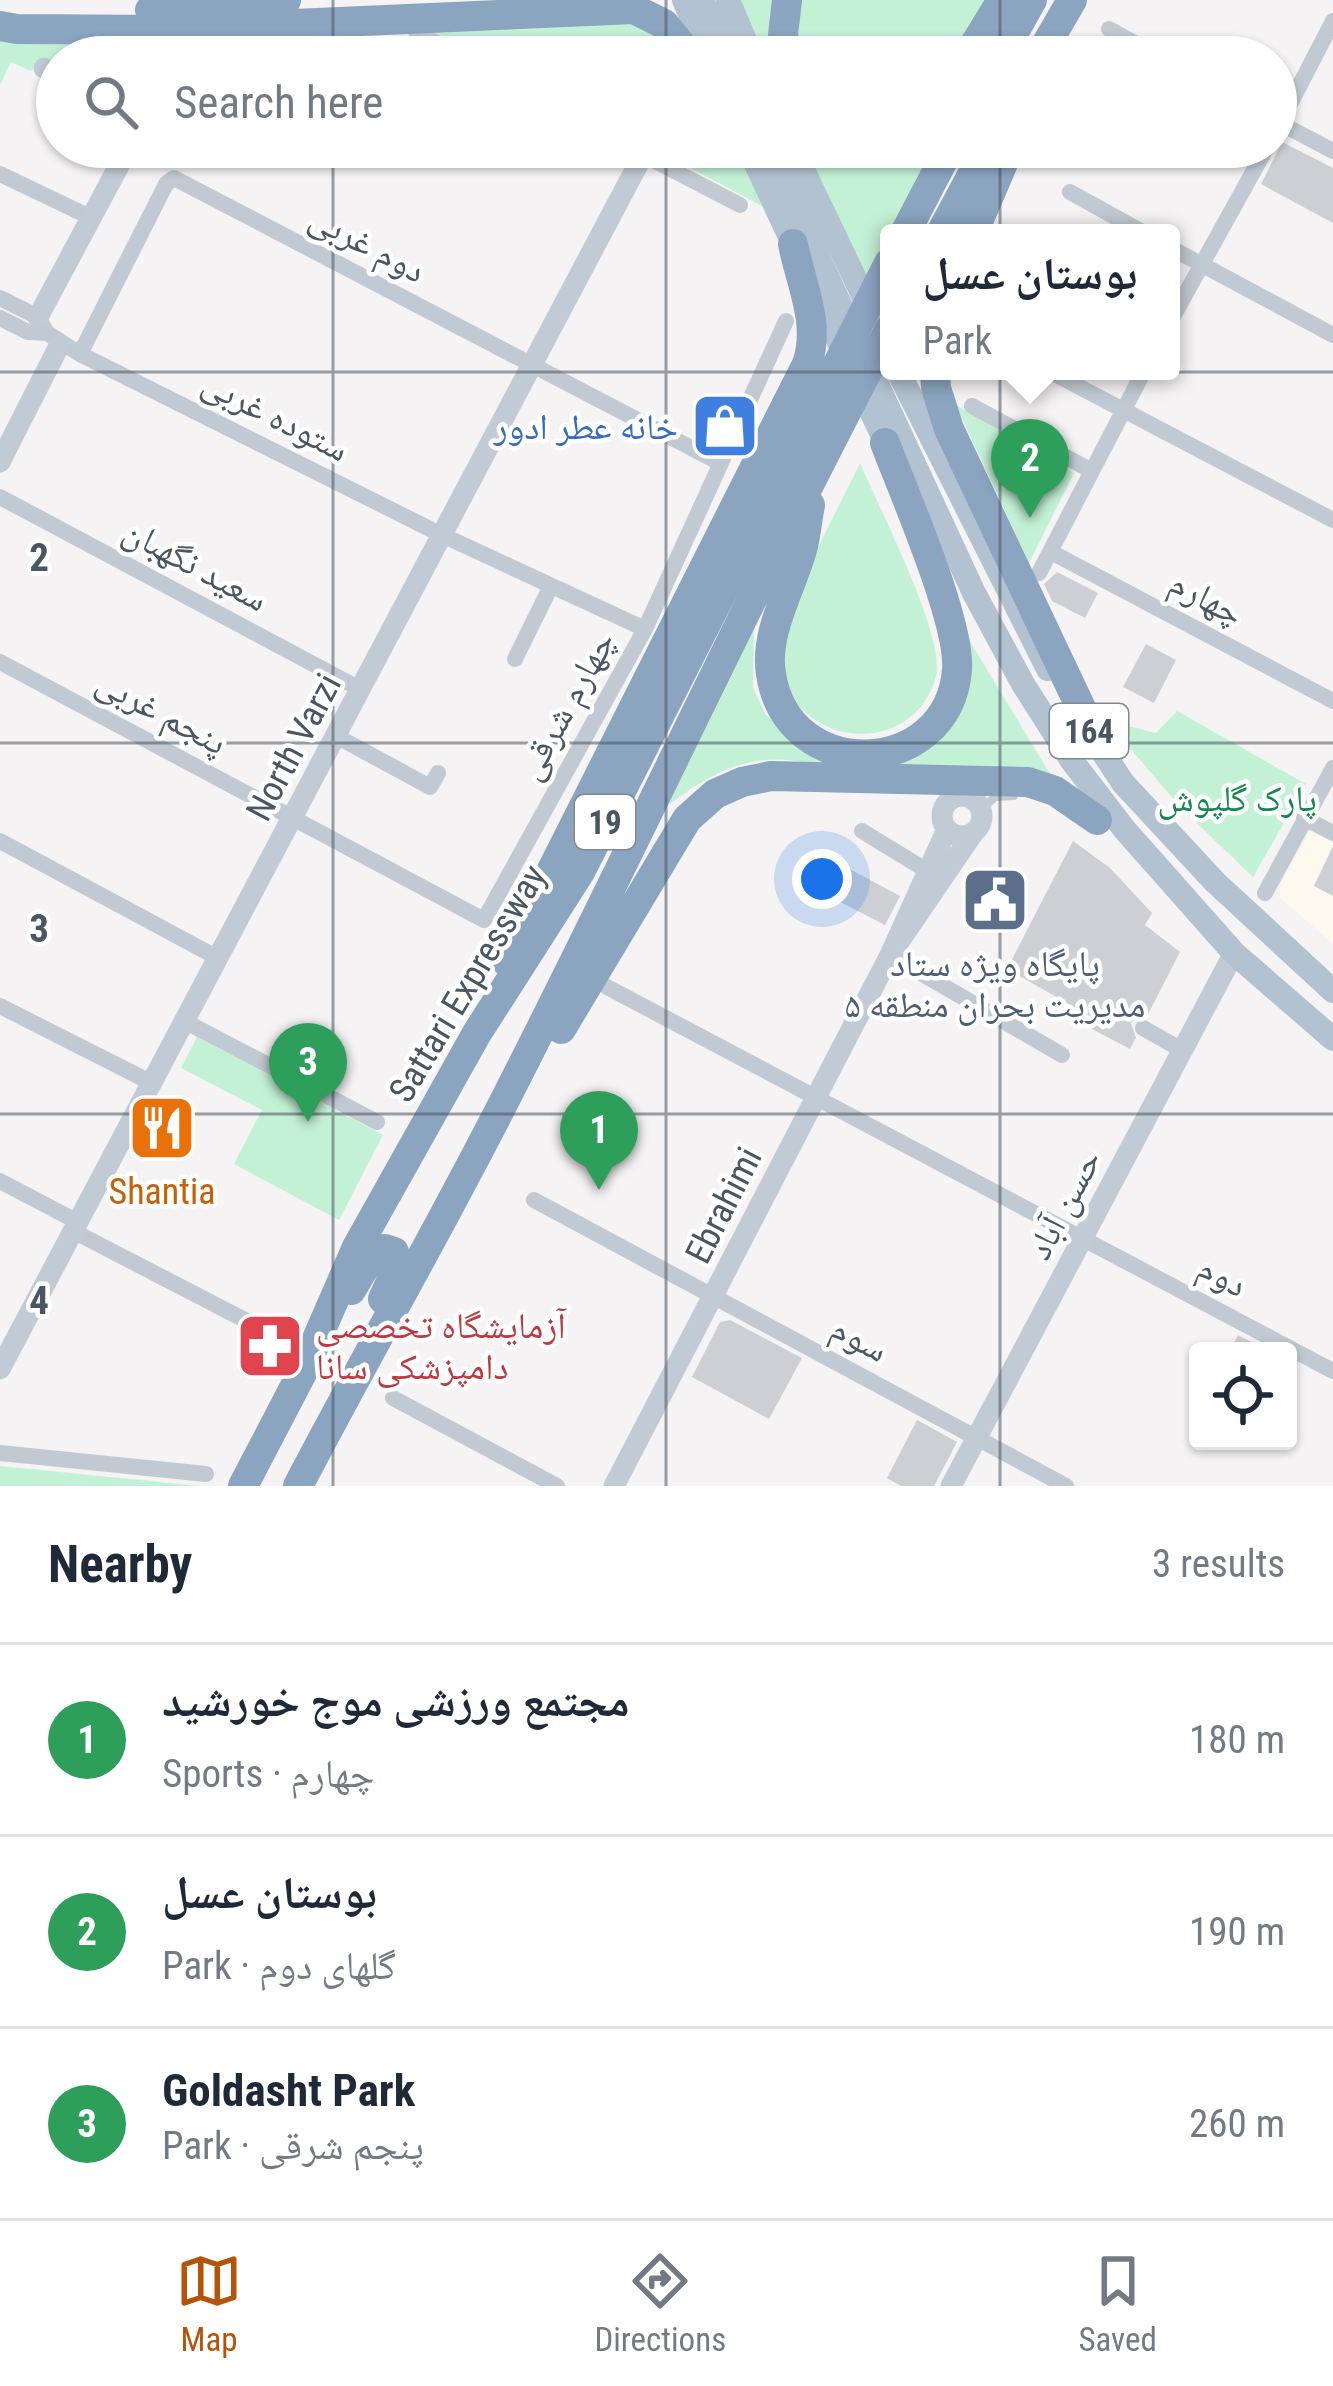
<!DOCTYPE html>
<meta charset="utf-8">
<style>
body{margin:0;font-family:"Roboto Condensed","Noto Naskh Arabic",sans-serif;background:#f2f2f3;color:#1f2937}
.controls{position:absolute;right:36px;bottom:36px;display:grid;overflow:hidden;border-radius:12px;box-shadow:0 3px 9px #0004}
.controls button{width:108px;height:108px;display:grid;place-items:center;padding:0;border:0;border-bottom:3px solid #e0e1e3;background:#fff;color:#1f2937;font:60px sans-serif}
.you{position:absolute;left:822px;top:879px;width:42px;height:42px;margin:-30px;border:9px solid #fff;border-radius:50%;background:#1a73e8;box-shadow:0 0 0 18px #1a73e833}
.badge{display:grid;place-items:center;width:78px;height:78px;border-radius:50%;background:#b45309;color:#fff;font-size:39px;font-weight:700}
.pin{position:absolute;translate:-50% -99px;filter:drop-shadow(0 3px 6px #0008)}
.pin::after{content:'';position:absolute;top:63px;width:42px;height:36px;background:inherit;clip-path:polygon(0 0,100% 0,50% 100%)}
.popup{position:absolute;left:880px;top:224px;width:300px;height:156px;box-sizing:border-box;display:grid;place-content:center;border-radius:12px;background:#fff;filter:drop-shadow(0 3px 9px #0005);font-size:39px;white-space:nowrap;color:#747a83}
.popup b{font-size:45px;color:#1f2937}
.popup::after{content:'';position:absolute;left:50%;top:100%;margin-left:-24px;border:24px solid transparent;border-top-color:#fff}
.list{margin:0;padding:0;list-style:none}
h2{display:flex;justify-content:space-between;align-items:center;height:156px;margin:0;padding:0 48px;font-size:51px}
h2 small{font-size:39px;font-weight:400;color:#747a83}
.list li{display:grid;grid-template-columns:78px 1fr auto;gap:36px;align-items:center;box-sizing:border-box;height:192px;padding:0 48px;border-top:3px solid #e0e1e3}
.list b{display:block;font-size:45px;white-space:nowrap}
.list p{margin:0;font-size:39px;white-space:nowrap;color:#747a83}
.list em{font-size:39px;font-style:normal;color:#747a83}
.icon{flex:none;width:66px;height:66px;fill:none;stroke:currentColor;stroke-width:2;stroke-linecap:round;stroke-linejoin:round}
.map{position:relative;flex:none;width:1333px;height:1486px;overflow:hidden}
.search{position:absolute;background:#fff;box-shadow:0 3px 9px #0004;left:36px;right:36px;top:36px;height:132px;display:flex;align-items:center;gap:30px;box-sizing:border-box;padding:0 42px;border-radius:66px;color:#747a83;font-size:45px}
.sheet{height:732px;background:#fff}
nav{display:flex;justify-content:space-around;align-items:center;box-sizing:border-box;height:168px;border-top:3px solid #e0e1e3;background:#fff;font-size:33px;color:#747a83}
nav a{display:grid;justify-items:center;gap:6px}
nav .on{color:#b45309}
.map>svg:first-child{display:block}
</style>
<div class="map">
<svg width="1333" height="1486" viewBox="0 0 1333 1486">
<rect width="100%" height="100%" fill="#f5f3f3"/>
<path fill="#fdf9ef" d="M 1312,828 L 1333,839 L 1333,944 L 1279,897 L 1282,882 Z"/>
<path fill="#c3f1d5" d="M 735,0 L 779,0 L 781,57 L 760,57 Z
M 798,0 L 990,0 L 955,57 L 805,57 L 799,42 Z
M 640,20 L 682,57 L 481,57 L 422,26 Z
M 268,32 L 256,57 L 57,57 L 57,68 L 39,60 L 31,71 L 11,62 L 0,85 L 0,33 Z
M 651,147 L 740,147 L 768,209 Z
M 801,147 L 938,147 L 866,283 Z
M 956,405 L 1074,473 L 1029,563 Z
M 860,463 C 878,506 946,637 936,676 C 921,736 850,751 806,713 C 802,709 796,706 793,701 C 787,692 784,668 783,657 C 779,611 839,509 860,463 Z
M 754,620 L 753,688 L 766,715 L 784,731 L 922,748 L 960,625 L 1055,782 L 829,769 C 758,746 719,767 663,809 Z
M 1177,711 L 1306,784 L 1253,877 L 1180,807 L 1119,735 L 1124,725 L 1156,733 Z
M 197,1037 L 383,1135 L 339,1220 L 234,1164 L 262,1110 L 181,1068 Z
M 0,1466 L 199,1486 L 0,1486 Z"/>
<path fill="#cdcfd5" d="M 1282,142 L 1333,168 L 1333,223 L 1261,184 Z
M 1057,572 L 1098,593 L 1085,618 L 1052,601 L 1044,584 Z
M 1146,644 L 1176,660 L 1154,703 L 1123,687 Z
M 1073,841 L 1110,868 L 1152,913 L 1145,925 L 1180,952 L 1147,1016 L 1138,1017 L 1131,1023 L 1136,1038 L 1130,1049 L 1092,1029 L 1097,1020 L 1007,969 Z
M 1333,846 L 1333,896 L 1314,886 Z
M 833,860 L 900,896 L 885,925 L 821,892 L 819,888 Z
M 730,1320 L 802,1358 L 769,1419 L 692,1377 L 720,1322 Z
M 1238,1335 L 1268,1351 L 1230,1351 Z
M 917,1420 L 957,1442 L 934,1486 L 901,1486 L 887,1478 Z"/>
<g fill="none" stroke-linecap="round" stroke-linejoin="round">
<path stroke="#c1cad2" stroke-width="8" d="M 981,810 L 995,797 L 1014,796"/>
<path stroke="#c1cad2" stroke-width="16" d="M 1109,29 L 1160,57
M 416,32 L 463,57
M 1276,121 L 1333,151
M 1276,131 L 1333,21
M 628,147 L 740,205
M 0,174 L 92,218
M 1070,192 L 1144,233
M 1171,248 L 1333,335
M 0,298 L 38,317 L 47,333 L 80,354 L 442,535 L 645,629
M 0,318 L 28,332 L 47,333
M 1171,320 L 1267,147
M 80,354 L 166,184 L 174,178 L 720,463
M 1049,371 L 1333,520
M 972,406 L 1092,471
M 0,497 L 360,689
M 1051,552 L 1333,701
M 1039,573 L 1144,371
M 515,659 L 551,586
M 0,662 L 484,920 L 645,629 L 786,321
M 336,736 L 430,787 L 438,773
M 1304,818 L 1333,833
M 862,831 L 929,872
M 0,841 L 218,958
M 1265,893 L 1333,768
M 890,955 L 1062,1055
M 607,987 L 1333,1371
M 0,1006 L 152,1083
M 184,1021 L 377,1122
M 1143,1028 L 1182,1050
M 0,1181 L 78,1222
M 534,1200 L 1066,1486
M 73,1231 L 264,1330
M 393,1398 L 557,1486
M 0,1453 L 206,1474"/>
<path stroke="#c1cbd6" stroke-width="21" d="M 44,68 L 57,74
M 38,317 L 129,147
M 0,462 L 60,344
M942 816a20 20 0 1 1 40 0a20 20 0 1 1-40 0Z
M 947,829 L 890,955 L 974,832
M 0,1369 L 643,155
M 614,1486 L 890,955
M 951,1486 L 1234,953"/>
<path stroke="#b3c2d1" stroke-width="24" d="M 684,0 L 708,57
M 702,0 L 727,57
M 728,0 L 752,57
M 748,147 L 893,458
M 767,147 L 974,593 L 1023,684 L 1072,761 L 1125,830 L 1234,953 L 1333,1039
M 792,147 L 873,316
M 898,371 L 1048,669
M 1087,728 L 1123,783 L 1215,882 L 1333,991"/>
<path stroke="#8ba5c1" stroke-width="30" d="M 787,0 L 783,35 L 789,57
M 150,10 L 286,0
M 0,26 L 17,29 L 160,30 L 634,9 L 664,24 L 691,57
M 967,57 L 1002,0
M 1000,57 L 1032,0
M 1039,57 L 1072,0
M 905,233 L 950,147
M 941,233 L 987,147
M 973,233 L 1010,147
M 935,371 L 936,388 L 949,429 L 1097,742
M 810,505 C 807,520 806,535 802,550 C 791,589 764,633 771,674 C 788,785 948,779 957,670 C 961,623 904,493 885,443
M 506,961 L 807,364 C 821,324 801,285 793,244
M 561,1029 L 687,819 L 715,794 L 742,782 L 771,776 L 1028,782 L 1055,791 L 1097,820
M 351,1290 L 364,1268 L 385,1249 L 394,1252 L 398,1266 L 383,1299
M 243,1486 L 303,1371 L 357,1247 L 477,1033 L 580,872 L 889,263
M 298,1486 C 368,1352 444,1221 512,1086 C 640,835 757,579 889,330"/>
</g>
<path fill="none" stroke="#4a5661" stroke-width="3" stroke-opacity="0.55" d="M 333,0 L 333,57M 666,0 L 666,57M 1000,0 L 1000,57M 333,147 L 333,1486M 666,147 L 666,1486M 1000,147 L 1000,1486M 0,372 L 1333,372M 0,743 L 1333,743M 0,1114 L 1333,1114"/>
<defs>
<g id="shop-square" transform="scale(3.45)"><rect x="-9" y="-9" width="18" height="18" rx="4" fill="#3f7fe0" stroke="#fff"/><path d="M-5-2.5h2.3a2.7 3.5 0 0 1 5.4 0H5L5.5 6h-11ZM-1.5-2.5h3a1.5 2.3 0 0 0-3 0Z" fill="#fff"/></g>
<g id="civic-square" transform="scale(3.45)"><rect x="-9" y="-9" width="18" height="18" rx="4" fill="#5c6f8a" stroke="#fff"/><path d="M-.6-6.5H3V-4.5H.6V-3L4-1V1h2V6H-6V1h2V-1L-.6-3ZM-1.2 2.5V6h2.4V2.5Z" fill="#fff"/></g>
<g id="restaurant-square" transform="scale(3.45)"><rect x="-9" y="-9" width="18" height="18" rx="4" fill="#e8710a" stroke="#fff"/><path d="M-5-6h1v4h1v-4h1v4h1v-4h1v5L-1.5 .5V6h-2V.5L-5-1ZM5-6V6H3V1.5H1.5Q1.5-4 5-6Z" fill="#fff"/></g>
<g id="pharmacy-square" transform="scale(3.45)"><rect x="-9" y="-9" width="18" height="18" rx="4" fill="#e0444e" stroke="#fff"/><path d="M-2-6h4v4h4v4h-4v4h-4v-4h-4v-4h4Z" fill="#fff"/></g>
</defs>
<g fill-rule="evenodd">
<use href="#shop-square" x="725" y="426"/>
<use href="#civic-square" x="995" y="900"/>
<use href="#restaurant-square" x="162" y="1128"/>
<use href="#pharmacy-square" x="270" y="1346"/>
</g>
<g text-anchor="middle" stroke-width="9" stroke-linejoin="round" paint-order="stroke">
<g fill="#fff" stroke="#808990" stroke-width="3">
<rect x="1050" y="704" width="78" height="54" rx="9"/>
<rect x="575" y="795" width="60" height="54" rx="9"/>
</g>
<g font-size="33" font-weight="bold" fill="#4a5661">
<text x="1089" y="743">164</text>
<text x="605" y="834">19</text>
</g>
<g font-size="36" fill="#4a5661" stroke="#fff">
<text transform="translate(368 243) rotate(28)" y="13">دوم غربی</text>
<text transform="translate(276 415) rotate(27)" y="13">ستوده غربی</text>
<text transform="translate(196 564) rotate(28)" y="13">سعید نگهبان</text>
<text transform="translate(1207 597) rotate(28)" y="13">چهارم</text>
<text transform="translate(565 705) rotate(-61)" y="13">چهارم شرقی</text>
<text transform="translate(162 711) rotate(28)" y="13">پنجم غربی</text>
<text transform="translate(293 747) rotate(-62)" y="13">North Varzi</text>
<text transform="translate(467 983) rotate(-59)" y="13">Sattari Expressway</text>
<text transform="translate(1063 1204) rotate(-62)" y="13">حسن آباد</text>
<text transform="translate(723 1205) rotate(-63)" y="13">Ebrahimi</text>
<text transform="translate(1223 1275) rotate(28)" y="13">دوم</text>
<text transform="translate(860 1338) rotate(28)" y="13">سوم</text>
</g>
<g font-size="36" fill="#366cbe" stroke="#fff" text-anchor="end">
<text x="678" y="439">خانه عطر ادور</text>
</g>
<g font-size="36" fill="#17864f" stroke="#fff">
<text x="1237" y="811">پارک گلپوش</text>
</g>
<g font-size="36" fill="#4e5e75" stroke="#fff">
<text x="995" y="976">پایگاه ویژه ستاد<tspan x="995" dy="41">مدیریت بحران منطقه ۵</tspan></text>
</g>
<g font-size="36" fill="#c56008" stroke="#fff">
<text x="162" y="1204">Shantia</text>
</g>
<g font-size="36" fill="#be3a42" stroke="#fff" text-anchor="start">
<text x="316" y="1338">آزمایشگاه تخصصی<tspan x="316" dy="41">دامپزشکی سانا</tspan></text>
</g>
</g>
<g font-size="39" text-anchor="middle" font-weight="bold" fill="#4a5661" stroke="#fff" stroke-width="9" stroke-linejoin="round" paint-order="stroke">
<text x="39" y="571">2</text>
<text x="39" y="942">3</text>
<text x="39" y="1314">4</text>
</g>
</svg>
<div class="controls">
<button><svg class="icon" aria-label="locate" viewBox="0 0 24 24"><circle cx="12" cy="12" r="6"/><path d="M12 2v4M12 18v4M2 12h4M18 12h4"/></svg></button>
</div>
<div class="you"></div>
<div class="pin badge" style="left:599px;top:1190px;background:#2e9e5b">1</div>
<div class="pin badge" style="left:1030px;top:518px;background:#2e9e5b">2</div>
<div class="popup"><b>بوستان عسل</b>Park</div>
<div class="pin badge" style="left:308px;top:1122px;background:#2e9e5b">3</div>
<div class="search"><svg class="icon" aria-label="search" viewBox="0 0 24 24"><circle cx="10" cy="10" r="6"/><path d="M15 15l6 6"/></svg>Search here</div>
</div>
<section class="sheet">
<h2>Nearby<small>3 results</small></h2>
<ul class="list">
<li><span class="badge" style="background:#2e9e5b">1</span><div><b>مجتمع ورزشی موج خورشید</b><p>Sports · چهارم</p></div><em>180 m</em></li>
<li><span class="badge" style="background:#2e9e5b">2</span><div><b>بوستان عسل</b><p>Park · گلهای دوم</p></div><em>190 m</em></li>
<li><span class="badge" style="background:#2e9e5b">3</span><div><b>Goldasht Park</b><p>Park · پنجم شرقی</p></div><em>260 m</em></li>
</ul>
</section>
<nav>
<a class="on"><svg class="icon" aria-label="map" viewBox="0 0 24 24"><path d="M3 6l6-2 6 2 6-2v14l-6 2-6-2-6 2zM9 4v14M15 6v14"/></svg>Map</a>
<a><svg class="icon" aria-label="directions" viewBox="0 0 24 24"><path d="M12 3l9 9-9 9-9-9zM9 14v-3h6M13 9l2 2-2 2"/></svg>Directions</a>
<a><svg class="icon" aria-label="saved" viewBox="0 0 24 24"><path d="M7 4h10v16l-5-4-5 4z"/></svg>Saved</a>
</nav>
